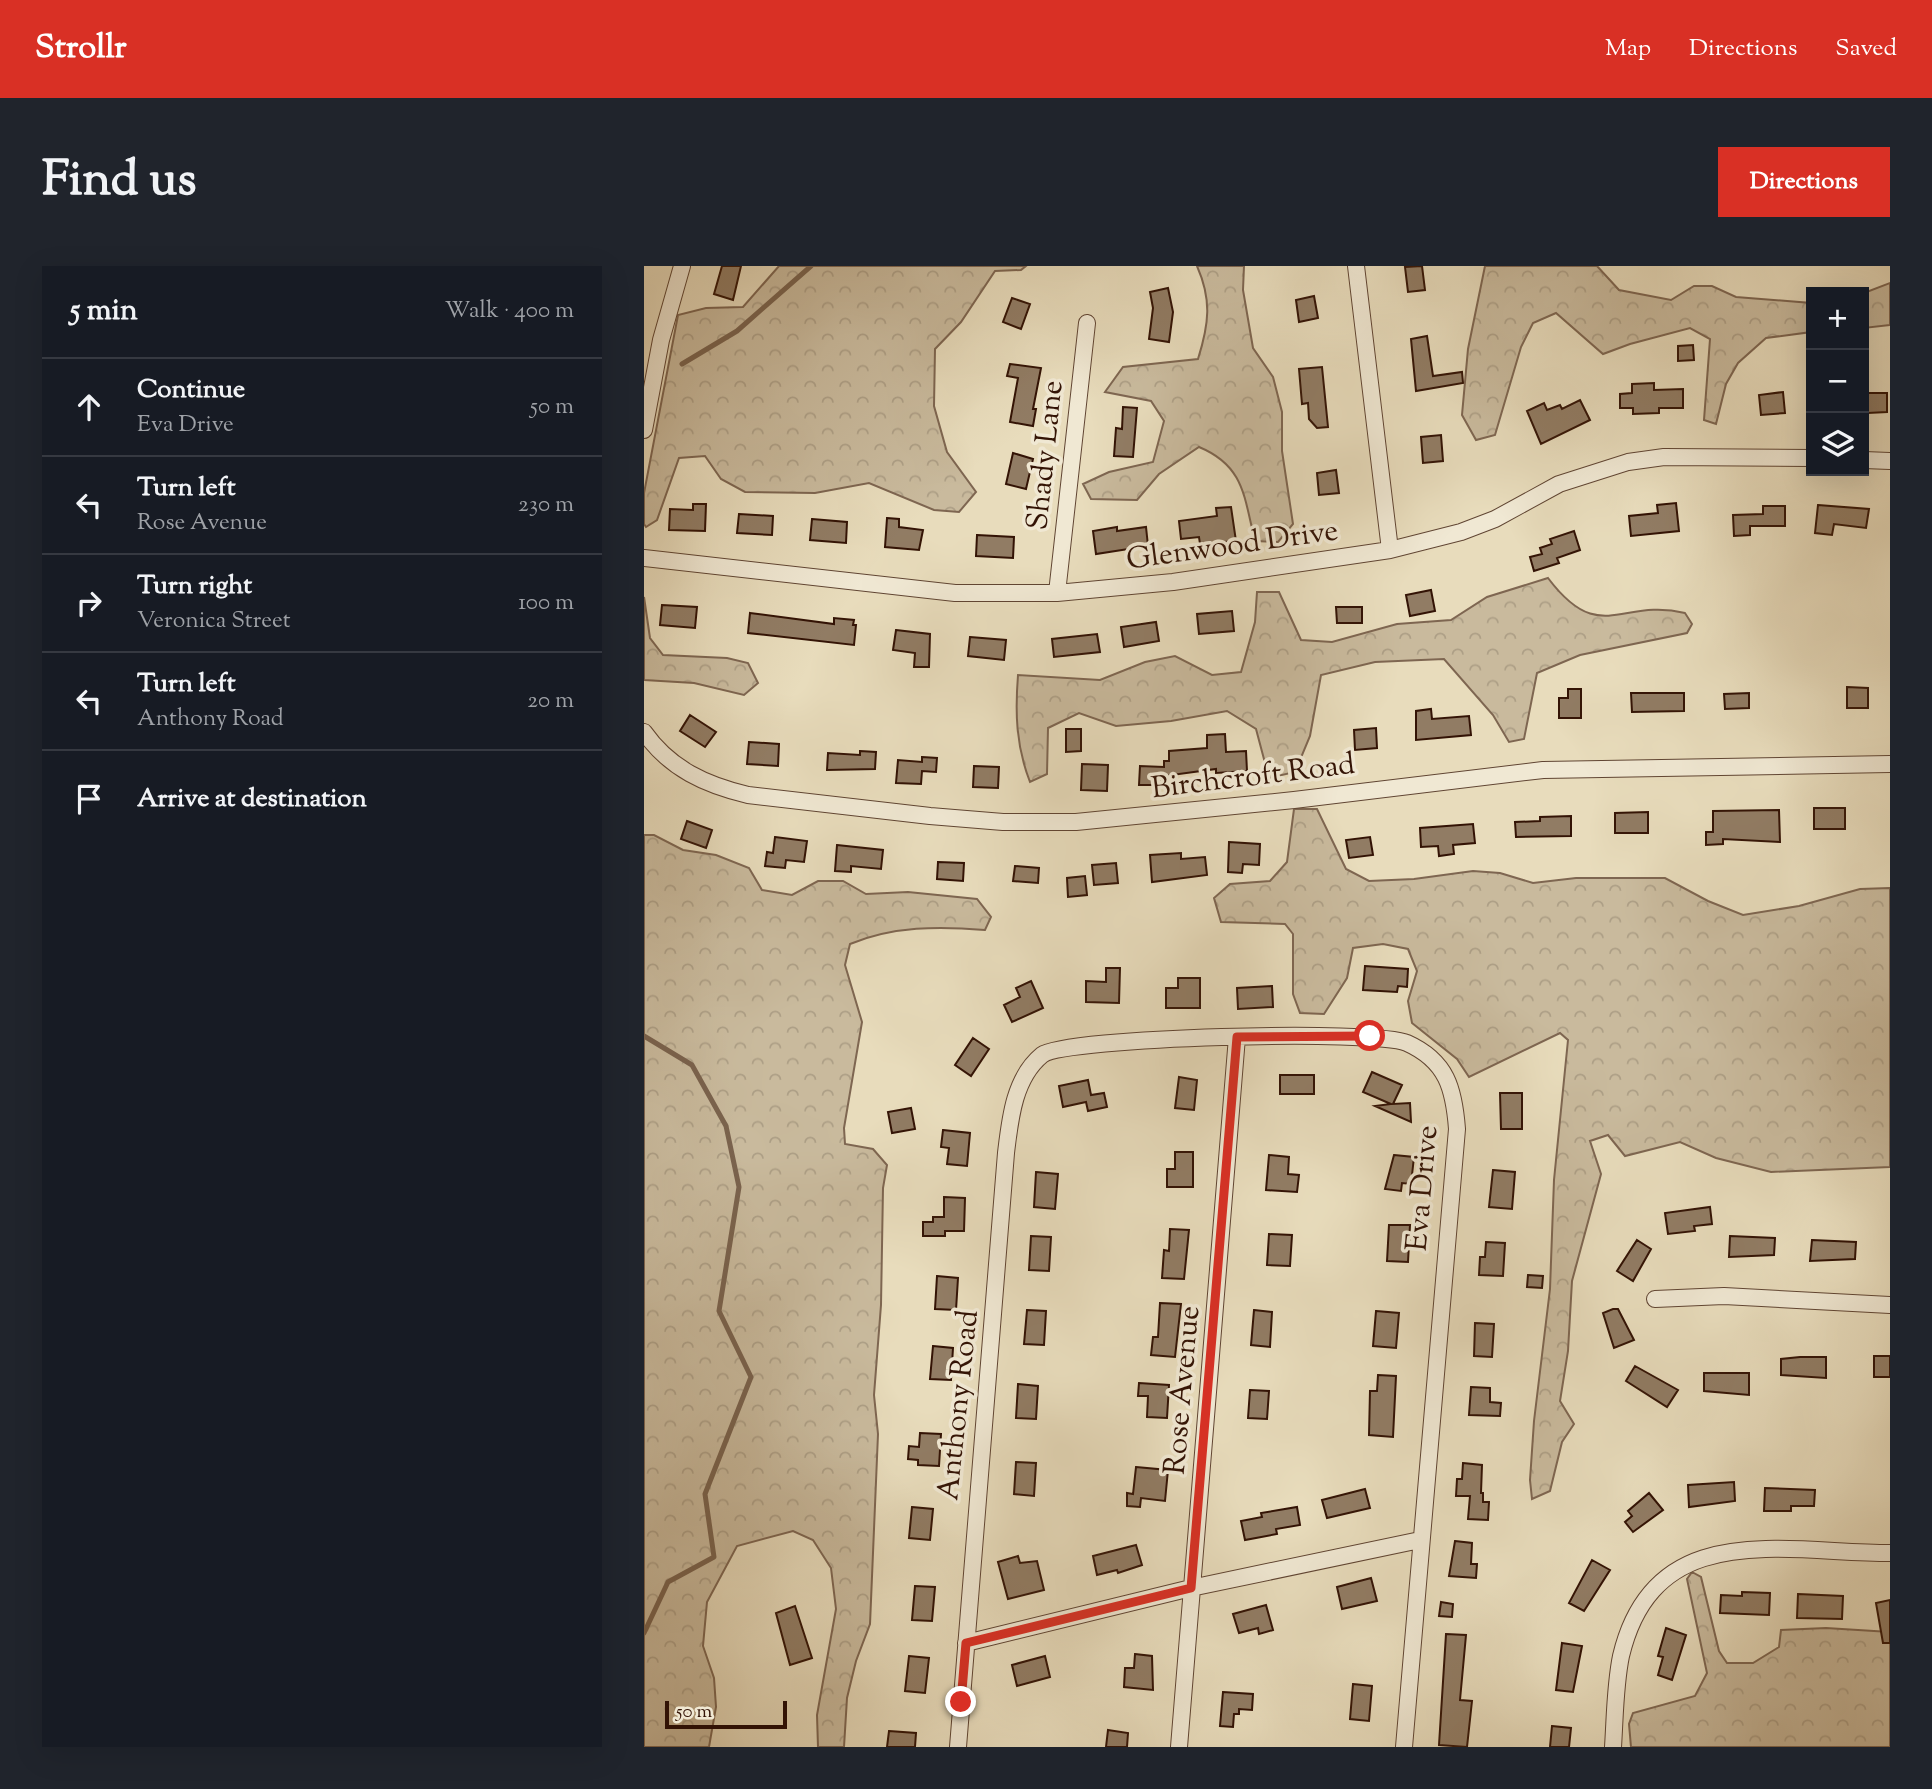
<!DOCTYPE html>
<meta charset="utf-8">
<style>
body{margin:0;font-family:"Sorts Mill Goudy",serif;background:#20242c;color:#f1f3f6}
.controls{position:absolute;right:21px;top:21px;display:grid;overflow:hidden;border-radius:0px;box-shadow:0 7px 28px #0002}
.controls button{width:63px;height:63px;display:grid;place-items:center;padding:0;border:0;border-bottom:2px solid #363941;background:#171b24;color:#f1f3f6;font:35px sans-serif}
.scale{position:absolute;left:21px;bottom:18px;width:122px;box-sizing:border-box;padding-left:7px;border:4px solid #331305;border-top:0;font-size:19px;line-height:24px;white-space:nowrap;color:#331305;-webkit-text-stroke:5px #f0e8d3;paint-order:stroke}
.stop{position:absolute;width:21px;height:21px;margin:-16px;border:5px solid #d93025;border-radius:50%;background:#fff}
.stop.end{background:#d93025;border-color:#fff;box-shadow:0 2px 7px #0008}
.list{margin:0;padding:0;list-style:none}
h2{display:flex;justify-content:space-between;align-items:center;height:91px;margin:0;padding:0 28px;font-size:30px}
h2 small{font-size:23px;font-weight:400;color:#9ea1a6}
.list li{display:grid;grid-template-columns:46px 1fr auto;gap:21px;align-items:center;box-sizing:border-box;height:98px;padding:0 28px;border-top:2px solid #363941}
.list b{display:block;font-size:26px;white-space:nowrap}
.list p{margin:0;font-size:23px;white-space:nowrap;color:#9ea1a6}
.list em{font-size:23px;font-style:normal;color:#9ea1a6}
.icon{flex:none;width:38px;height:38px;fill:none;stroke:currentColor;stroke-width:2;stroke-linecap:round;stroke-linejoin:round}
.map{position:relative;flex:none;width:1246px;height:1481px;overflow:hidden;border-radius:0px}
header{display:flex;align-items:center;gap:42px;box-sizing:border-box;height:98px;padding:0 35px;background:#d93025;color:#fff}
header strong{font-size:33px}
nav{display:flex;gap:38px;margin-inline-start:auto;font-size:24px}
.intro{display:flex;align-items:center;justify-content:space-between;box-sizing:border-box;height:168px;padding:0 42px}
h1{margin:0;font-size:49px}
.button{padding:18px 32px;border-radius:0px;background:#d93025;color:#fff;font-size:24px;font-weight:700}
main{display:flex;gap:42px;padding:0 42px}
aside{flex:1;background:#171b24;border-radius:0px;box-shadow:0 7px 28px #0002}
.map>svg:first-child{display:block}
</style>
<header>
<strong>Strollr</strong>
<nav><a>Map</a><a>Directions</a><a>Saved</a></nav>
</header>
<div class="intro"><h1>Find us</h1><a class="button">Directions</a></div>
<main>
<aside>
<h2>5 min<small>Walk · 400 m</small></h2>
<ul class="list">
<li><svg class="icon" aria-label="ahead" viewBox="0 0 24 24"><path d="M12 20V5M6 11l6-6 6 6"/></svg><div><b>Continue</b><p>Eva Drive</p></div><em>50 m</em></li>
<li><svg class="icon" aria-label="left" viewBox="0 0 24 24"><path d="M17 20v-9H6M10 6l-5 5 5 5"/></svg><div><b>Turn left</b><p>Rose Avenue</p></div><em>230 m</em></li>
<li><svg class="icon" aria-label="right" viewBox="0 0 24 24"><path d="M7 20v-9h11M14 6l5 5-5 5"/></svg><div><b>Turn right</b><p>Veronica Street</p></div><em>100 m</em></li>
<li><svg class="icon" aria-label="left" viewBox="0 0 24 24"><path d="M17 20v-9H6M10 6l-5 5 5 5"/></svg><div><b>Turn left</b><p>Anthony Road</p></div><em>20 m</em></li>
<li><svg class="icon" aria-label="arrive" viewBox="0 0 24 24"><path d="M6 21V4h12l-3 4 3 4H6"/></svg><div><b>Arrive at destination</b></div></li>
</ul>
</aside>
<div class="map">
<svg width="1246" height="1481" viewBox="0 0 1246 1481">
<defs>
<pattern id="forest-crowns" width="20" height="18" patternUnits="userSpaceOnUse" patternTransform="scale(1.75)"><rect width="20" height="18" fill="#c9ba9d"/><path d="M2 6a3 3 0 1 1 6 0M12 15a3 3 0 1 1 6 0" fill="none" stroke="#ad9f86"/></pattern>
</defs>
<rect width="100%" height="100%" fill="#e8dcbc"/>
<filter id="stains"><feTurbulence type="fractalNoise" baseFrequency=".00286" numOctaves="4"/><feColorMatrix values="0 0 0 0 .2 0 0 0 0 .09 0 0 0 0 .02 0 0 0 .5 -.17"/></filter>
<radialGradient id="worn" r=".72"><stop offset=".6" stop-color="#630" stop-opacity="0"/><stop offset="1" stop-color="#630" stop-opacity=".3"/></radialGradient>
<path fill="url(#forest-crowns)" stroke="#7e6651" stroke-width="2" d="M 135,0 L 382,0 L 377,4 L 351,5 L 317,56 L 291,83 L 290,140 L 303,186 L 332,226 L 315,246 L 290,244 L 225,217 L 171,227 L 101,226 L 77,213 L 61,190 L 35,192 L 13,254 L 2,261 L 0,258 L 0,227 L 34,49 L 62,42 L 99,41 Z
M 553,0 L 600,0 L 599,24 L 609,82 L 629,111 L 638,146 L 638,185 L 649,258 L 634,276 L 611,275 C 600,232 601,200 555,181 L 515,208 L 493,234 L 447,233 L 439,218 L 465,206 L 509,196 L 520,155 L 507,135 L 461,126 L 479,101 L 554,93 C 565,58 568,34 553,0 Z
M 841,0 L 953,0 L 975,24 L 1027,34 L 1050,20 L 1068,20 L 1092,31 L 1167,37 L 1167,66 L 1122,72 L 1094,97 L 1082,118 L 1072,158 L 1060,154 L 1066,73 L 1046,62 L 986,78 L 959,88 L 912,47 L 889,57 L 877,81 L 851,169 L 832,174 L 818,149 L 824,83 Z
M 1246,17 L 1246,59 L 1220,62 L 1220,27 Z
M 904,312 C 956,381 977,331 1041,347 L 1048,358 L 1043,367 L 936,389 L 893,407 L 880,473 L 865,476 L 849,449 L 800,393 L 731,396 L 677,409 L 666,470 L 651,506 L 625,512 L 612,463 L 583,445 L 527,455 L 472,460 L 435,447 L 404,462 L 403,508 L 386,516 C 372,480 371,447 374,409 L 456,414 L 501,396 L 531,390 L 568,409 L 597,406 L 611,356 L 613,326 L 635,326 L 657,374 L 688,376 L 753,358 L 807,354 L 843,331 Z
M 0,331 L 6,372 L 19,389 L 83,392 L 104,397 L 114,417 L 100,429 L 50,417 L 0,414 Z
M 650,543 L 673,543 L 702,603 L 725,615 L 770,613 L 829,605 L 856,607 L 889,617 L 932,612 L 1021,612 L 1064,635 L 1099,649 L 1155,640 L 1216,623 L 1246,622 L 1246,901 L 1127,906 L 1072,892 L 1036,876 L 981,890 L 964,869 L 946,875 L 957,908 L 928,1015 L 924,1085 L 916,1135 L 930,1158 L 918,1176 L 906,1225 L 888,1233 L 886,1214 L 890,1155 L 906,1023 L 910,914 L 924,774 L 916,767 L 825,811 L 813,793 L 768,757 L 764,735 L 773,705 L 764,683 L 739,678 L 709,682 L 703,712 L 680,748 L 656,747 L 649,728 L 649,668 L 641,658 L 577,656 L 570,632 L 586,618 L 626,615 L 643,596 Z
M 0,569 L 10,569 L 39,584 L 72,589 L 105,602 L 118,624 L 148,629 L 174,615 L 199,615 L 222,628 L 264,626 L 333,633 L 347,651 L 341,664 C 295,660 249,660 206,678 L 201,699 L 218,756 L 200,862 L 201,878 L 229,883 L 243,899 L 239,922 L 237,1039 L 230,1129 L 234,1168 L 226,1358 L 212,1395 L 203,1432 L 200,1481 L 174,1481 L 173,1449 L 192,1343 L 187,1302 L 169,1274 L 149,1265 L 93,1280 L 63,1336 L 59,1380 L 70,1412 L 72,1441 L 65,1481 L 0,1481 Z
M 1048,1306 L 1057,1311 L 1075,1385 L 1083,1397 L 1109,1397 L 1135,1381 L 1137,1364 L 1182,1362 L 1246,1366 L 1246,1481 L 987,1481 L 985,1458 L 989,1447 L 1051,1430 L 1063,1407 L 1043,1313 Z"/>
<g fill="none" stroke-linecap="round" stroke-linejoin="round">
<path stroke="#7a634e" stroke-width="5" d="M 38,98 L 93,65 L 167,0
M 0,770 L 48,799 L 82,860 L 95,921 L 75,1045 L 107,1111 L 61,1228 L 70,1291 L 24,1316 L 0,1367"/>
</g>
<path fill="#917c64" stroke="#331305" stroke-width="2" d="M 78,0 L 97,0 L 89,34 L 70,28 Z
M 778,0 L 781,24 L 764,26 L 761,1 Z
M 524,22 L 529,46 L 525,76 L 505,73 L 509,42 L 506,26 Z
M 670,30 L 674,52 L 655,56 L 652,34 Z
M 368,32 L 386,38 L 377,63 L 359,56 Z
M 783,70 L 789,110 L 818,106 L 819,117 L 772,125 L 767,73 Z
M 1049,79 L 1050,94 L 1034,95 L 1034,80 Z
M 366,98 L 397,102 L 389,143 L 392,143 L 389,160 L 366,156 L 374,112 L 363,110 Z
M 678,101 L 684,161 L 673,162 L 665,153 L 664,137 L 658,138 L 655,103 Z
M 1010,117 L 1010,124 L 1039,123 L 1039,142 L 1015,142 L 1015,147 L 989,148 L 989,142 L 976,142 L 976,128 L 988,127 L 988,118 Z
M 1139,126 L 1141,147 L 1117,149 L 1115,129 Z
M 1223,127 L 1243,127 L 1243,146 L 1224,147 Z
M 936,134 L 946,154 L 897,178 L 883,145 L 900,137 L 903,144 L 916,139 L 918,143 Z
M 479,141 L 493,142 L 489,191 L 470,190 L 472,162 L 478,163 Z
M 797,169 L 799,195 L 779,197 L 777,171 Z
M 369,187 L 389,193 L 382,223 L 362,218 Z
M 692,204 L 695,227 L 675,229 L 673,207 Z
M 1032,237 L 1035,265 L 987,270 L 985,250 L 1014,247 L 1013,239 Z
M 49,238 L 62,238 L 61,265 L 25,264 L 26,243 L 49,244 Z
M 1174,239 L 1225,243 L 1222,262 L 1190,258 L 1188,269 L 1171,267 Z
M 1119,240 L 1141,240 L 1141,260 L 1106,260 L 1106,269 L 1090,270 L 1089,249 L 1119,248 Z
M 587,241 L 592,275 L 556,278 L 555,271 L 537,273 L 535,255 L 573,250 L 572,242 Z
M 95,248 L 129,250 L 128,269 L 93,267 Z
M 243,252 L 255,253 L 255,261 L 279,264 L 275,284 L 241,281 Z
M 168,253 L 203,256 L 202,277 L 166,274 Z
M 473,261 L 473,265 L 502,261 L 504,280 L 452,288 L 449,265 Z
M 930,265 L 936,284 L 913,292 L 915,297 L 890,305 L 886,291 L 898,288 L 896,282 L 908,278 L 906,273 Z
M 333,269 L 370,271 L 369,292 L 332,290 Z
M 787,324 L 791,345 L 766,350 L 762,329 Z
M 18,339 L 53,341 L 51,362 L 16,359 Z
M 692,341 L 718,341 L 718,357 L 693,357 Z
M 588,345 L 590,365 L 555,368 L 553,348 Z
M 106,347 L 190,358 L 190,352 L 210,354 L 209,359 L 212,359 L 210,379 L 104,367 Z
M 512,356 L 515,375 L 480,381 L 477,361 Z
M 252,364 L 286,368 L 285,401 L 270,401 L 271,387 L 249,384 Z
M 453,368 L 456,386 L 410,391 L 408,373 Z
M 326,371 L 362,374 L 360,394 L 324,390 Z
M 1203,421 L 1224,422 L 1224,442 L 1203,442 Z
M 924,423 L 937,423 L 937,452 L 915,452 L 915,432 L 924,432 Z
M 987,427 L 1040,427 L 1040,445 L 988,446 Z
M 1105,427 L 1105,442 L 1081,443 L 1080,428 Z
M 787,443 L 788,453 L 825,450 L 827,469 L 772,474 L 772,445 Z
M 46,449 L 72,466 L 61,481 L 36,465 Z
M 732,462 L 733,482 L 711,484 L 710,464 Z
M 422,463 L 437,463 L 437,485 L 422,486 Z
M 581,468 L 582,486 L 602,485 L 603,505 L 572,507 L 572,503 L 520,510 L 520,519 L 495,519 L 496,500 L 520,501 L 520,495 L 525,495 L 525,485 L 563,482 L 563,469 Z
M 105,476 L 135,478 L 134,500 L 103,498 Z
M 216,485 L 232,486 L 231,503 L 183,504 L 184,487 L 216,489 Z
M 278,491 L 293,492 L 292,506 L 278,505 L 277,518 L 252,517 L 254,494 L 278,496 Z
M 438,498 L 464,499 L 463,525 L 437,524 Z
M 330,500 L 355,501 L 354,522 L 329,521 Z
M 1170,542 L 1201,542 L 1201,563 L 1170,563 Z
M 1135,544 L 1136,576 L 1079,573 L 1079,578 L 1062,579 L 1062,566 L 1069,566 L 1069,545 Z
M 1004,546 L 1004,567 L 971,567 L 971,547 Z
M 927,550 L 927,570 L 872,571 L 871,556 L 896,555 L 896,551 Z
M 43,555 L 68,564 L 62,582 L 37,573 Z
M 829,558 L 831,577 L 809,579 L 810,588 L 795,590 L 794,580 L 777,581 L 776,562 Z
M 131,571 L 163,575 L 160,596 L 142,594 L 141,602 L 121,600 L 123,586 L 129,587 Z
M 726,571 L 729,589 L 705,592 L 702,574 Z
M 585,576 L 616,578 L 615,599 L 599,598 L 598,607 L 584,606 Z
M 193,579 L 239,584 L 237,603 L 207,600 L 207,606 L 191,605 Z
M 537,587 L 537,593 L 561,591 L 563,609 L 508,616 L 506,589 Z
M 294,596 L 320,597 L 319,615 L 293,613 Z
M 472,597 L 474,617 L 450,619 L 448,599 Z
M 371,600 L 395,602 L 394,617 L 369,615 Z
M 441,610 L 443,629 L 424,631 L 423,612 Z
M 721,700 L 764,703 L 763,721 L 754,720 L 753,726 L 719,724 Z
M 462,702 L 476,702 L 475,737 L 442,736 L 442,715 L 462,716 Z
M 534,712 L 556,712 L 556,742 L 522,742 L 522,722 L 534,722 Z
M 387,715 L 399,742 L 368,756 L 360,739 L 376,731 L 372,722 Z
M 628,720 L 629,741 L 594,743 L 593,722 Z
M 329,772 L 345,783 L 327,810 L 311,799 Z
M 728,806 L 758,819 L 749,838 L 766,837 L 767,856 L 731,840 L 747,838 L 719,826 Z
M 636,809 L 670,809 L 670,828 L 636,828 Z
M 535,811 L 553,814 L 550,844 L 531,842 Z
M 444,814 L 447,829 L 460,827 L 463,841 L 444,845 L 442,836 L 419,841 L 415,820 Z
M 856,827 L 878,827 L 878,863 L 857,863 Z
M 267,842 L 271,863 L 248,867 L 244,846 Z
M 299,864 L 326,867 L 323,900 L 303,898 L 305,882 L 297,881 Z
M 531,886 L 549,886 L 549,921 L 523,921 L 523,903 L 531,903 Z
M 625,889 L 645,891 L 644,908 L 655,909 L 653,926 L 622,924 Z
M 750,889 L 770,891 L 767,918 L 758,917 L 757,925 L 741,923 Z
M 849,904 L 871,906 L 868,943 L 845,941 Z
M 392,906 L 414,908 L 411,943 L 390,941 Z
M 300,931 L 321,932 L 320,965 L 301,965 L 301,970 L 279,970 L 279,956 L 289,956 L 289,951 L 300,951 Z
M 1066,941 L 1068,958 L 1050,960 L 1051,965 L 1024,968 L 1021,947 Z
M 745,959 L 766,959 L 764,996 L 743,995 Z
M 526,963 L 545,964 L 540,1013 L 518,1012 L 520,984 L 525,985 Z
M 625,968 L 648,969 L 646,1000 L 623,999 Z
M 387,970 L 407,971 L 405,1005 L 385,1004 Z
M 1086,970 L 1131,972 L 1130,989 L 1085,991 Z
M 993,974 L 1007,983 L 989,1015 L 973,1005 Z
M 1168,974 L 1212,976 L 1211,993 L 1166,995 Z
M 842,976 L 861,977 L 859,1010 L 835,1009 L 836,991 L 841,991 Z
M 884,1009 L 899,1010 L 898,1022 L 883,1021 Z
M 293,1010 L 314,1012 L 312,1044 L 291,1043 Z
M 516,1037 L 537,1038 L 531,1091 L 507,1089 L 509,1071 L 514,1071 Z
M 969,1043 L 974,1043 L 990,1074 L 970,1082 L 959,1047 Z
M 383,1044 L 402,1045 L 400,1079 L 380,1078 Z
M 610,1044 L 628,1046 L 626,1081 L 607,1079 Z
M 732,1045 L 755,1047 L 752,1082 L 729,1080 Z
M 831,1057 L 850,1058 L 848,1091 L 830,1090 Z
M 289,1080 L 309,1082 L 307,1114 L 286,1113 Z
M 1230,1090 L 1246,1090 L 1246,1111 L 1230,1111 Z
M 1156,1091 L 1182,1091 L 1182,1112 L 1137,1109 L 1137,1093 Z
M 991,1100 L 1034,1124 L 1023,1141 L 982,1115 Z
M 1060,1107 L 1105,1107 L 1105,1129 L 1060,1125 Z
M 734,1109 L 752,1110 L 749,1171 L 725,1169 L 726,1125 L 733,1125 Z
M 495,1117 L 525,1119 L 523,1152 L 503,1151 L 504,1130 L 494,1130 Z
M 374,1118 L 394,1120 L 392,1153 L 372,1152 Z
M 827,1121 L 846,1122 L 846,1136 L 857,1137 L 856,1150 L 825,1149 Z
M 606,1124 L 625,1125 L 623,1153 L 604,1152 Z
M 276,1167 L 297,1168 L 295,1200 L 274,1199 L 274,1194 L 264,1193 L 265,1180 L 275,1181 Z
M 372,1196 L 392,1197 L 390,1230 L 370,1228 Z
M 819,1197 L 838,1199 L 837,1227 L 839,1227 L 839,1236 L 845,1236 L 844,1254 L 824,1253 L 826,1230 L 812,1230 L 813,1213 L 818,1213 Z
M 492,1201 L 524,1204 L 521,1235 L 497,1232 L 496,1241 L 483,1240 L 483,1227 L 489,1228 Z
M 1090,1216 L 1091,1235 L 1045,1241 L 1044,1219 Z
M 1121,1222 L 1171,1224 L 1170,1240 L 1147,1240 L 1147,1245 L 1120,1245 Z
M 721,1223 L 726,1242 L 683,1252 L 678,1234 Z
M 1005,1227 L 1019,1244 L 989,1266 L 981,1256 L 988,1250 L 984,1245 Z
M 268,1241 L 289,1243 L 286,1274 L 265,1272 Z
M 653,1241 L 656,1259 L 632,1263 L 633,1268 L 601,1274 L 597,1255 L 618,1251 L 617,1247 Z
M 811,1275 L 828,1277 L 827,1298 L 833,1298 L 832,1312 L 805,1310 Z
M 492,1279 L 498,1299 L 474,1307 L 473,1304 L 453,1309 L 449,1290 Z
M 374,1290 L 376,1297 L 393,1295 L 400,1324 L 364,1333 L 354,1296 Z
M 948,1294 L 966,1304 L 940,1345 L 925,1337 Z
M 727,1312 L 733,1335 L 698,1343 L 693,1321 Z
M 271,1320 L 291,1321 L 288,1355 L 268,1354 Z
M 1098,1326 L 1126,1327 L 1125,1349 L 1076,1347 L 1077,1329 L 1098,1330 Z
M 1154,1328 L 1199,1330 L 1198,1353 L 1153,1352 Z
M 1246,1334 L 1246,1377 L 1239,1377 L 1232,1337 Z
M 797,1336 L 809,1338 L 808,1351 L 795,1350 Z
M 622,1339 L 629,1364 L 615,1368 L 614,1362 L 595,1367 L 589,1348 Z
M 151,1340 L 168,1392 L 146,1399 L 132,1347 Z
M 1022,1362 L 1042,1369 L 1028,1414 L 1014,1409 L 1019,1391 L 1014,1390 Z
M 802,1368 L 822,1369 L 816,1434 L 828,1435 L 823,1481 L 795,1479 Z
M 918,1377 L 938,1380 L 929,1426 L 912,1424 Z
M 491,1388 L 508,1390 L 509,1424 L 480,1421 L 481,1402 L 490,1402 Z
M 265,1390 L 285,1392 L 281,1427 L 261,1425 Z
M 401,1390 L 406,1411 L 373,1420 L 368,1399 Z
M 709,1418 L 728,1420 L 725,1455 L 706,1453 Z
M 579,1426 L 609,1428 L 608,1444 L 595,1443 L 595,1448 L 590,1448 L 589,1461 L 576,1460 Z
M 908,1460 L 927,1462 L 925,1481 L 906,1481 Z
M 464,1464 L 484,1467 L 483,1481 L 462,1481 Z
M 245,1465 L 272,1467 L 271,1481 L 243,1481 Z"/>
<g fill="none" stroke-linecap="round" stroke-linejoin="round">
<g stroke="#604533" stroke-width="18">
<path id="street" d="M 712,0 L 746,284
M 0,164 L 17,74 L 38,0
M 1220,194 L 1246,195
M 0,292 L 311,327 L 413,327 L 529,316 L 746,284 L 817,266 L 851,253 L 915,218 L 984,196 L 1020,191 L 1167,192
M 413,327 L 443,57
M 0,466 C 26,503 62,519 104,529 L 286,550 L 359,556 L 432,556 L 650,534 L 899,504 L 1246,498
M 1011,1033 L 1080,1030 L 1246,1039
M 322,1377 L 547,1322 L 776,1274
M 314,1481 L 362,887 C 366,853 370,812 398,789 C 422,771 732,763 763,777 C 803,795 810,823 813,863 L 760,1481
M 535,1481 L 593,771
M 969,1481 C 971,1451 971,1419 977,1390 C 1010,1251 1139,1287 1246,1287"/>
</g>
<use href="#street" stroke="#f0e8d3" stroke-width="16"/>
</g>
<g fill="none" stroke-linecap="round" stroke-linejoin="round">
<path stroke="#d93025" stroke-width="9" d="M 317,1436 L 322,1377 L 547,1322 L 593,771 L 726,770"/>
</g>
<g text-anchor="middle" stroke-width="7" stroke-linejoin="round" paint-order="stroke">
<g font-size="30" fill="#331305" stroke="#f0e8d3">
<text transform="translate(400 189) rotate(-84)" y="10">Shady Lane</text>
<text transform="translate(588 278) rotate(-8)" y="10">Glenwood Drive</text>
<text transform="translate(609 509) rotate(-7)" y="10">Birchcroft Road</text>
<text transform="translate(777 922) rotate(-85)" y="10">Eva Drive</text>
<text transform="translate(537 1124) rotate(-85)" y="10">Rose Avenue</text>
<text transform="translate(313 1139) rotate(-84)" y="10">Anthony Road</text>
</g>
</g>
<rect width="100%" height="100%" filter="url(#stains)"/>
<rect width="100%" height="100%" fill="url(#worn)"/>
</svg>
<div class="controls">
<button>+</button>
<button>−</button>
<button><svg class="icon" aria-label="layers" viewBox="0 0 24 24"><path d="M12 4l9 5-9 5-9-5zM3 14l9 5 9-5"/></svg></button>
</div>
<div class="scale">50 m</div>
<div class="stop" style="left:726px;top:770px"></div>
<div class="stop end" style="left:317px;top:1436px"></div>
</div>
</main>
